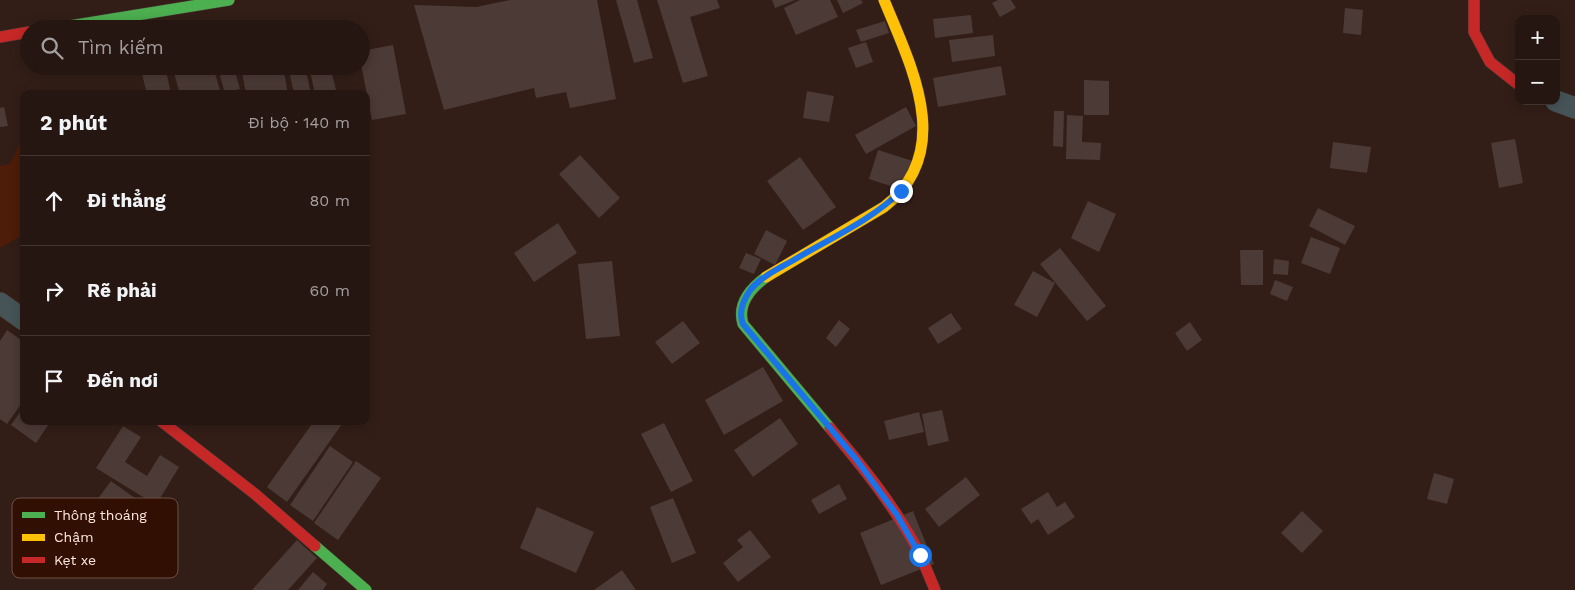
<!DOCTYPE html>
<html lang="vi">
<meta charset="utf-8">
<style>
body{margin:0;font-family:"Work Sans",sans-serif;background:#32231f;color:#f1f3f6}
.controls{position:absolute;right:15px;top:15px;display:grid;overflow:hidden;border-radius:10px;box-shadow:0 2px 12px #0003}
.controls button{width:45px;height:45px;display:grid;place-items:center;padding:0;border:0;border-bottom:1px solid #423531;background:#261611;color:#f1f3f6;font:25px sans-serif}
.stop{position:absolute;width:15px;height:15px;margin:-11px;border:4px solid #1a73e8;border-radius:50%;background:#fff}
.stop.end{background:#1a73e8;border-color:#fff;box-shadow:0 1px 5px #0008}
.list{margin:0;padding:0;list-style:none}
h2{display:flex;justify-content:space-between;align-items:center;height:65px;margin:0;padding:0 20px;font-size:21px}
h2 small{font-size:16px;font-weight:400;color:#a49f9f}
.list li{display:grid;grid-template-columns:32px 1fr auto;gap:15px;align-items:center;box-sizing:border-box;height:90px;padding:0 20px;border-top:1px solid #423531}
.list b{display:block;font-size:19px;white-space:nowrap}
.list em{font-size:16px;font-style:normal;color:#a49f9f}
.icon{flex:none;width:28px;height:28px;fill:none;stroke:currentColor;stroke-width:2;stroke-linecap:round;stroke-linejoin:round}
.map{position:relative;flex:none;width:1575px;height:590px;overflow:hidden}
.search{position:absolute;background:#261611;box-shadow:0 2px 12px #0003;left:20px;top:20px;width:350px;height:55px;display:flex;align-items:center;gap:12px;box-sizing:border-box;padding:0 18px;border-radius:28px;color:#a49f9f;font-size:19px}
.panel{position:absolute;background:#261611;box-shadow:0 2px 12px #0003;left:20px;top:90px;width:350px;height:335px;border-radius:10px}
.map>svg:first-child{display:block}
</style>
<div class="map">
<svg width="1575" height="590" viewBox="0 0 1575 590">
<rect width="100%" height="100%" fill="#321e17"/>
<path fill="#4e1c08" d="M 24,135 L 24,234 L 0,248 L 0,166 L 10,164 Z"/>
<path fill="#4b3a36" d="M 510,0 L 597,0 L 616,99 L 570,108 L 566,92 L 536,98 L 534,88 L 444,110 L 414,5 L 476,7 Z
M 616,0 L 637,0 L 653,58 L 634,63 Z
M 657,0 L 717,0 L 720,8 L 690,17 L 708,76 L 683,83 Z
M 772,0 L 795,0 L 775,8 Z
M 800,0 L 830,0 L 838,17 L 796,35 L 784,8 Z
M 837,0 L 861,0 L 863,3 L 843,13 Z
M 998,0 L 1011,0 L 1016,8 L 1000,17 L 992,3 Z
M 1345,8 L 1363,10 L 1361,35 L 1343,33 Z
M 971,15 L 973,33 L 935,38 L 933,19 Z
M 885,21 L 889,33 L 861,42 L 856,30 Z
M 993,35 L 995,56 L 952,62 L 949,40 Z
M 866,42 L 873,62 L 856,68 L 848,48 Z
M 393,45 L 406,114 L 372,120 L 361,64 L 361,51 Z
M 140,66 L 165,66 L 171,94 L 147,94 Z
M 172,66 L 213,66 L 221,94 L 180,94 Z
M 241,66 L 283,66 L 288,94 L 246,94 Z
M 288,66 L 305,66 L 311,94 L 294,94 Z
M 309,66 L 330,66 L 337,94 L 315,94 Z
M 1001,66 L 1006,95 L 938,107 L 933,78 Z
M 234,68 L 240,89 L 225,93 L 219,72 Z
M 1084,80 L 1109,81 L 1109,115 L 1084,115 Z
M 807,91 L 834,96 L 829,122 L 803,118 Z
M 4,107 L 8,126 L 0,127 L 0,108 Z
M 906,107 L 916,126 L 866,154 L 855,135 Z
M 1054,111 L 1064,111 L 1063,147 L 1053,146 Z
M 1067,115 L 1083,116 L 1082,142 L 1101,143 L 1100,160 L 1066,159 Z
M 1515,139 L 1523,183 L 1499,188 L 1491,143 Z
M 1333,142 L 1371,147 L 1367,173 L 1330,168 Z
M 878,150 L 916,162 L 906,191 L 869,179 Z
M 580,155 L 620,198 L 599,218 L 559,174 Z
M 800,157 L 836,207 L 803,230 L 767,181 Z
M 1088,201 L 1116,214 L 1099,252 L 1071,238 Z
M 1318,208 L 1355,226 L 1345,245 L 1309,226 Z
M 558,223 L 577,253 L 534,282 L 514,253 Z
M 766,230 L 787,241 L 775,265 L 754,254 Z
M 1311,237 L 1340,248 L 1330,274 L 1301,263 Z
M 1060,248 L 1106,306 L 1087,321 L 1040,264 Z
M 1240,250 L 1263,250 L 1263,285 L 1241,285 Z
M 746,253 L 761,259 L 754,274 L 739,268 Z
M 1274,259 L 1289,261 L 1288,275 L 1273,274 Z
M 612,261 L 620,336 L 586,339 L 578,264 Z
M 1033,271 L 1055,283 L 1037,317 L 1014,305 Z
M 1275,280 L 1293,287 L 1287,301 L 1270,294 Z
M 951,313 L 962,329 L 938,344 L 928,328 Z
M 839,320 L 850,329 L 836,347 L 826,338 Z
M 683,321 L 700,343 L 672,364 L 655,342 Z
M 1190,322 L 1202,340 L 1187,351 L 1175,333 Z
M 7,330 L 24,342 L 24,400 L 7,424 L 0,419 L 0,341 Z
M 763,367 L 783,401 L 724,435 L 705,400 Z
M 24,407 L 24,421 L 51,421 L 36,443 L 11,425 Z
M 942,410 L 949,441 L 928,446 L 922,414 Z
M 919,412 L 924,432 L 889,440 L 884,421 Z
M 780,418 L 798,444 L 753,477 L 734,450 Z
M 314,421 L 338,421 L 342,424 L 287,502 L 267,487 Z
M 664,423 L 693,481 L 671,492 L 641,434 Z
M 123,426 L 141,437 L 125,462 L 147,476 L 160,455 L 179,467 L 156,505 L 96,468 Z
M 330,446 L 353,462 L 313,521 L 290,505 Z
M 356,461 L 381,478 L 338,540 L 314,523 Z
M 1434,473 L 1454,479 L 1447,504 L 1427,499 Z
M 966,477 L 980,495 L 939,527 L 925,509 Z
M 111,481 L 153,511 L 136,535 L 94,504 Z
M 839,484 L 847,499 L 819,514 L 811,500 Z
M 1048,492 L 1057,507 L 1065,502 L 1075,517 L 1048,535 L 1038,519 L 1031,524 L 1021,509 Z
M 673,498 L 696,553 L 672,563 L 650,507 Z
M 537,507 L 594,532 L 576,573 L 520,548 Z
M 913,511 L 934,564 L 881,585 L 860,533 Z
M 1302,511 L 1323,531 L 1302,553 L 1281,533 Z
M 750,530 L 771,557 L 738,582 L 723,563 L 743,547 L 737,540 Z
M 297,540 L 317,558 L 288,590 L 252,590 Z
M 622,570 L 636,590 L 594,590 Z
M 313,572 L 327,584 L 323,590 L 298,590 Z"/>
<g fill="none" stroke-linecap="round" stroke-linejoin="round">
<g stroke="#4c3b36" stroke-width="22">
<path id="street" d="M 1556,101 L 1575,108
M 0,303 L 24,320"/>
</g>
<g stroke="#4c3b36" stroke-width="12">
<path id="fast" d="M 51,29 L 229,0
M 766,277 C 751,288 737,304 743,324 L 830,428
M 315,546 L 366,590"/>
</g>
<g stroke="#4c3b36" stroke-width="12">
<path id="slow" d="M 766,277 L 884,207 C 956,151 911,66 884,0"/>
</g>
<g stroke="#4c3b36" stroke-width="12">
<path id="jam" d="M 1474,0 L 1474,32 L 1490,62 L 1519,85
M 0,37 L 29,32
M 161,421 L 255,494 L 315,546
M 830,428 C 863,467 896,508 920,554 C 925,566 930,578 935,590"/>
</g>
<use href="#street" stroke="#465458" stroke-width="21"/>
<use href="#fast" stroke="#4caf50" stroke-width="11"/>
<use href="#slow" stroke="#ffc107" stroke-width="11"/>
<use href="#jam" stroke="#c62828" stroke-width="11"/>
</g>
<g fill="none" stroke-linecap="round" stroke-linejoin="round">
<path stroke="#1a73e8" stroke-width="6" d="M 901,191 C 872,220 827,240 792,261 C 778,269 761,277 751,289 C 743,300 738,312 743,324 L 856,459 L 897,515 L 920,555"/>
</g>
<rect x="12" y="498" width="166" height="80" rx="8" fill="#320f03" stroke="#6f5045" stroke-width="1"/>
<rect x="22" y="512" width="23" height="6" fill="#4caf50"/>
<rect x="22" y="534" width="23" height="7" fill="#ffc107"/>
<rect x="22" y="557" width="23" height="6" fill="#c62828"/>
<g font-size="14" fill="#fce7e0">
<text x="54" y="520">Thông thoáng</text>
<text x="54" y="542">Chậm</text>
<text x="54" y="565">Kẹt xe</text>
</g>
</svg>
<div class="controls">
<button>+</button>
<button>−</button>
</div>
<div class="stop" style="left:920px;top:555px"></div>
<div class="stop end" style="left:901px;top:191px"></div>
<div class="search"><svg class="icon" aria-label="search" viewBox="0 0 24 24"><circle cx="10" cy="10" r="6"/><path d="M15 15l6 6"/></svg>Tìm kiếm</div>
<section class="panel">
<h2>2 phút<small>Đi bộ · 140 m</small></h2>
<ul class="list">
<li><svg class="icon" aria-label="ahead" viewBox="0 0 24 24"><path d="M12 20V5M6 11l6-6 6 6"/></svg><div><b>Đi thẳng</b></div><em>80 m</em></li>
<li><svg class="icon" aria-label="right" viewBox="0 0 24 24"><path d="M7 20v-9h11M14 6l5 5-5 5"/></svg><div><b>Rẽ phải</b></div><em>60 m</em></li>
<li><svg class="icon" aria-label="arrive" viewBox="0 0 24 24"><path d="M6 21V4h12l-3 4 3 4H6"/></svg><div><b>Đến nơi</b></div></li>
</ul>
</section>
</div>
